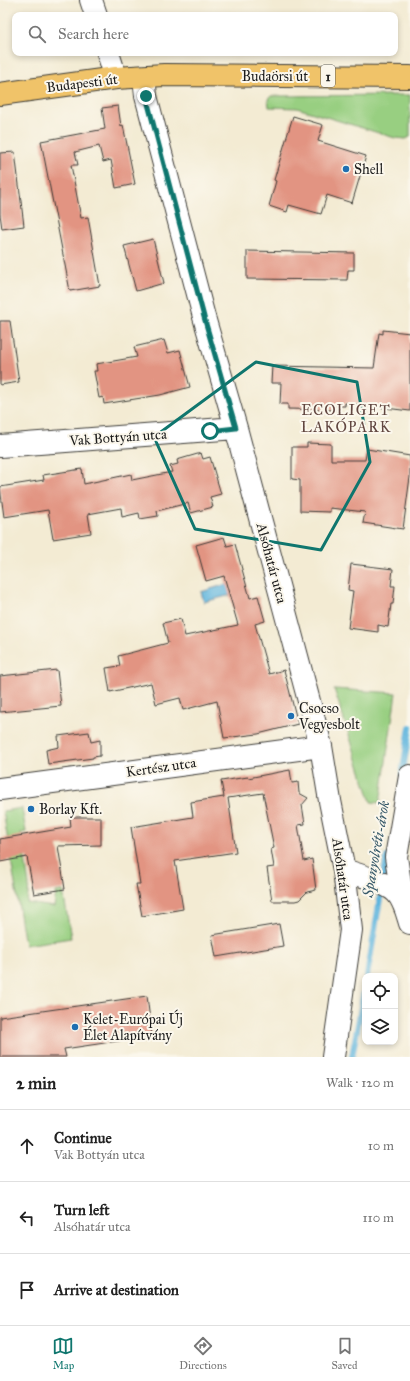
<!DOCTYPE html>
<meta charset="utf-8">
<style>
body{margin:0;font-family:"IM FELL Great Primer",serif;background:#f2f2f2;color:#222}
.controls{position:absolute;right:12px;bottom:12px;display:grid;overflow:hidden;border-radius:8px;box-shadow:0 2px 6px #0003}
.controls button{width:36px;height:36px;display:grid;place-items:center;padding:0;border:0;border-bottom:1px solid #e0e0e0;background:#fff;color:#222;font:20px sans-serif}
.stop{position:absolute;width:12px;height:12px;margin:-9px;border:3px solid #0f766e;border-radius:50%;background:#fff}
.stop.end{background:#0f766e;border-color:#fff;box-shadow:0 1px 4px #0008}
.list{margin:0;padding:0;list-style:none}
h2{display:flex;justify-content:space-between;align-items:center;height:52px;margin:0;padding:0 16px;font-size:17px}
h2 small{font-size:13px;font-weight:400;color:#767676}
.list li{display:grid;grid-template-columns:26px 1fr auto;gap:12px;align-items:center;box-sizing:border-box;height:72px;padding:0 16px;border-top:1px solid #e0e0e0}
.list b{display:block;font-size:15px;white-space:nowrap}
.list p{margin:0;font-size:13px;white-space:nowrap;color:#767676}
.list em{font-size:13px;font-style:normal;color:#767676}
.icon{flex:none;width:22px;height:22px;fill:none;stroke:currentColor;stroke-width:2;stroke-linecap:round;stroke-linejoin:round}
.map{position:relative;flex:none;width:410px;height:1057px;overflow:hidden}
.search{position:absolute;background:#fff;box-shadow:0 2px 6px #0003;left:12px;right:12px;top:12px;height:44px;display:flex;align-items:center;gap:10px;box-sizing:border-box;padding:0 14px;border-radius:8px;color:#767676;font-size:15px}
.sheet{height:268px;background:#fff}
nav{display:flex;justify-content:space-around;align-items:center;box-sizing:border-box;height:56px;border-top:1px solid #e0e0e0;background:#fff;font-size:11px;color:#767676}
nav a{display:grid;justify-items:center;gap:2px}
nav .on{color:#0f766e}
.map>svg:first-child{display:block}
</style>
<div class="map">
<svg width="410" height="1057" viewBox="0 0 410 1057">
<rect width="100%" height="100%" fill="#fbf7ec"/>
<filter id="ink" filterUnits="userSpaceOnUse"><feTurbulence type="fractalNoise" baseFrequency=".025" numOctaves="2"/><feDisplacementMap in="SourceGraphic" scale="8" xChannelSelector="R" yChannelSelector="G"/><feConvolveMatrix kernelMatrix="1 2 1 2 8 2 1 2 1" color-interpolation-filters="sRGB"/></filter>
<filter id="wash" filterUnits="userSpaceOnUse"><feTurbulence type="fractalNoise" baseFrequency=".012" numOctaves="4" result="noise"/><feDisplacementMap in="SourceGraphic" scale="16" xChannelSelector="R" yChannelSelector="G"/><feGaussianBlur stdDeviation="0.9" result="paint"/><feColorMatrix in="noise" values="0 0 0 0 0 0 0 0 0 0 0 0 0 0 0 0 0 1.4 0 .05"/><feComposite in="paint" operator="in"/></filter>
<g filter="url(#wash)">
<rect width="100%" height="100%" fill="#f3ebd3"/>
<path fill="#98cf81" stroke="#5a764e" d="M 410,95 L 410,137 L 406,139 L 395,138 L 297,108 L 269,107 L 268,99 L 271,96 Z
M 334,689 L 396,693 L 380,803 L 371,802 Z
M 22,808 L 26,832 L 21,833 L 29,885 L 27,903 L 54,907 L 56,892 L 63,891 L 71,938 L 25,945 L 3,811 Z"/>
<path fill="#61b6de" stroke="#3e697d" d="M 227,584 L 231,595 L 204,602 L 201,592 Z"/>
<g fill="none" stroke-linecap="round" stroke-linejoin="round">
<path stroke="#61b6de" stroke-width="6" d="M 402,775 L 410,727
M 367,976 L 387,857
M 352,1057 L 365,986"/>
</g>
<g id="blocks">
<path fill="#e29482" d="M 118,106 L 121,126 L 123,125 L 135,184 L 116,188 L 111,160 L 103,162 L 99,146 L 75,152 L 78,165 L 71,165 L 81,218 L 88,217 L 100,286 L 70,291 L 41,141 L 105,129 L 102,108 Z
M 293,116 L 323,125 L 318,141 L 366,156 L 352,203 L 327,195 L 321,214 L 289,205 L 287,212 L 269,206 L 276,181 L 274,180 Z
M 15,152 L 24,226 L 2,229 L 0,214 L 0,153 Z
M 153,239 L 164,283 L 136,291 L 124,246 Z
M 247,251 L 354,253 L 354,270 L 348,270 L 347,280 L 247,279 Z
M 0,321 L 10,321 L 19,382 L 0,385 Z
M 383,330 L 410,333 L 410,411 L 345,403 L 345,406 L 337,406 L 337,410 L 288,409 L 288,404 L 280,404 L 281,383 L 271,383 L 272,366 L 374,368 L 379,333 L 383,334 Z
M 164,340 L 168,353 L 180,350 L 190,387 L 160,395 L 104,404 L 103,397 L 99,398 L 94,371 L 97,371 L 96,364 L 137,357 L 134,347 Z
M 307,443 L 331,444 L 331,460 L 365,460 L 367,449 L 410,456 L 410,477 L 403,529 L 363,523 L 365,512 L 330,508 L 330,512 L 300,511 L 300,480 L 292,479 L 292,447 L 307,447 Z
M 201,453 L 203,459 L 210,457 L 221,494 L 210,497 L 213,507 L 191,513 L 188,503 L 157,511 L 158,516 L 140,519 L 139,513 L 122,517 L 121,508 L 88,514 L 91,533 L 53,539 L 48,510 L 4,517 L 0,487 L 44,480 L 43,475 L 82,469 L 84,484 L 131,474 L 132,480 L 172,472 L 170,466 L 178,464 L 177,460 Z
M 224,537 L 227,546 L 235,544 L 250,598 L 258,596 L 265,621 L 255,624 L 269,674 L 284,670 L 298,724 L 258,734 L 224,738 L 217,701 L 183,710 L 180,698 L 156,704 L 151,683 L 110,692 L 106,668 L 120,666 L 118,656 L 168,643 L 163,623 L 181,619 L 185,636 L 238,625 L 224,576 L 206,581 L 196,545 Z
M 351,564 L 393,569 L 391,586 L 395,586 L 393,604 L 391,604 L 388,627 L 378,625 L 378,632 L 348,628 L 353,591 L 348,590 Z
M 57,670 L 61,706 L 0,712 L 0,676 Z
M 89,732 L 91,742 L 100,740 L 100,756 L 93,757 L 93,758 L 48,764 L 46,750 L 59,747 L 58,736 Z
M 290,770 L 292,783 L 298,782 L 299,793 L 308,798 L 302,805 L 305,824 L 298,825 L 304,861 L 312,859 L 316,890 L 307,892 L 299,900 L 295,901 L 272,901 L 267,868 L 274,867 L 271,849 L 274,848 L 263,793 L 228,798 L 236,852 L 175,861 L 183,909 L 142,916 L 136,884 L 140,884 L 131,827 L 193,817 L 191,802 L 224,797 L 221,781 L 248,777 L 248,778 Z
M 70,817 L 101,817 L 101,845 L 58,846 L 65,889 L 34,894 L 27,857 L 0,862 L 0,839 L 71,827 Z
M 279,924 L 283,946 L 216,957 L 212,935 Z
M 147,996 L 152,1036 L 64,1049 L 66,1057 L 0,1057 L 0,1017 Z"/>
</g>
</g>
<g filter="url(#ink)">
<use href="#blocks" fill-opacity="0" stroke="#3c3b37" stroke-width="1"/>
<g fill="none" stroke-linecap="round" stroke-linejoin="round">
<g stroke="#3c3b37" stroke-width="24">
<path id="minor" d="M 91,0 L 96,15
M 108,53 L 116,78
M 144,77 L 146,96 L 204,317 L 236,428 L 321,746 L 330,801 L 344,870 L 351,930 L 333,1057
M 0,446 L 236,428
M 0,789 L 321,746
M 344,870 C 359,875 385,882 396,892 C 404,900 407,913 410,923
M 403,903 L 396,857 L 410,776"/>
</g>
<g stroke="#3c3b37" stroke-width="24">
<path id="major" d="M 0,94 L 116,78 L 164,75 L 410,77"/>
</g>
<use href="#minor" stroke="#fff" stroke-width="22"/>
<use href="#major" stroke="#f0c369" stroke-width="22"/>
</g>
</g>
<g fill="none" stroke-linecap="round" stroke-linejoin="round" filter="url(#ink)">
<path stroke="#0f766e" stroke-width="5" d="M 146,96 L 204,317 L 236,428 L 210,431"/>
</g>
<path fill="none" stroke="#0f766e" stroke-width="3" stroke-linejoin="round" d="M 256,362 L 357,382 L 370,462 L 321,550 L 195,529 L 154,437 Z"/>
<g fill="#1f6fb2" stroke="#fbf7ec" stroke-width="1.5">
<circle cx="346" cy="169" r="4"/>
<circle cx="291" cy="716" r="4"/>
<circle cx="31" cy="809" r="4"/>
<circle cx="75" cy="1027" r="4"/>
</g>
<g text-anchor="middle" stroke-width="4" stroke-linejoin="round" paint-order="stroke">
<rect fill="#fbf7ec" stroke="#5f5e5a" stroke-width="1" x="321" y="65" width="14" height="22" rx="3"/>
<g font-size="13" font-weight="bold" fill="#1c1c1c">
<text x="328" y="81">1</text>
</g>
<g font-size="14" fill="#1c1c1c" stroke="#fbf7ec">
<text x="275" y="81">Budaörsi út</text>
<text transform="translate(82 83) rotate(-7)" y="5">Budapesti út</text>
<text transform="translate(118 437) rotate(-4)" y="5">Vak Bottyán utca</text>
<text transform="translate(272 563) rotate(75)" y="5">Alsóhatár utca</text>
<text transform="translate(161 767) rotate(-8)" y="5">Kertész utca</text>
<text transform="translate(343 879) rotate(82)" y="5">Alsóhatár utca</text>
</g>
<g font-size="14" fill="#1c1c1c" stroke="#fbf7ec" text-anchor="start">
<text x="354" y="174">Shell</text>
<text x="299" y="713">Csocso<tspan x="299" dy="16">Vegyesbolt</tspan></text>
<text x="39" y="814">Borlay Kft.</text>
<text x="83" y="1024">Kelet-Európai Új<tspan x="83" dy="16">Élet Alapítvány</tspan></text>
</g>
<g font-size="15" letter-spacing="1" fill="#614640" stroke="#fbf7ec">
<text x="346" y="415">ECOLIGET<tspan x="346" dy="17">LAKÓPARK</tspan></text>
</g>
<g font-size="15" font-style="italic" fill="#385a6a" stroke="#fbf7ec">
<text transform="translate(376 849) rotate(-80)" y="5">Spanyolréti-árok</text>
</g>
</g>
</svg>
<div class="controls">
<button><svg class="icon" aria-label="locate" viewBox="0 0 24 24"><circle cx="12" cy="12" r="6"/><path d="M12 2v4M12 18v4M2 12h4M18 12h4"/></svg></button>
<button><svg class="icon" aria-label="layers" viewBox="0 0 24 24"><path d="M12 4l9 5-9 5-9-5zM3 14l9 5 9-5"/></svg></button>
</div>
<div class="stop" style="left:210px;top:431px"></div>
<div class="stop end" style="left:146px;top:96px"></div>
<div class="search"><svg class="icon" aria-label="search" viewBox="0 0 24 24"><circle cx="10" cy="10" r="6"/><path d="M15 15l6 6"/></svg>Search here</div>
</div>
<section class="sheet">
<h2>2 min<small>Walk · 120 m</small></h2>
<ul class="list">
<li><svg class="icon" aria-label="ahead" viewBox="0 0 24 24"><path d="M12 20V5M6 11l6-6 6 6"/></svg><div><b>Continue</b><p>Vak Bottyán utca</p></div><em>10 m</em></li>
<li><svg class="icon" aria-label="left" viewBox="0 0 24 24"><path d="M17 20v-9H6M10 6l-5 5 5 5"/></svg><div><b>Turn left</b><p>Alsóhatár utca</p></div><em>110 m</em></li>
<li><svg class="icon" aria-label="arrive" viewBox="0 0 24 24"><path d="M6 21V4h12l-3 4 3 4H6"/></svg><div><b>Arrive at destination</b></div></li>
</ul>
</section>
<nav>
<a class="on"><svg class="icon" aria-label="map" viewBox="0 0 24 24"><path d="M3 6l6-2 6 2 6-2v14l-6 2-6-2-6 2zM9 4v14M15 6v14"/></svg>Map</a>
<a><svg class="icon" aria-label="directions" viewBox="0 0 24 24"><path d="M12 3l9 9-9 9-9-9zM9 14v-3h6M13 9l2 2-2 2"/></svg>Directions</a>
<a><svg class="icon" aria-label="saved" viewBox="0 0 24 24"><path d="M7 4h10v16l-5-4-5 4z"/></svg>Saved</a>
</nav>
